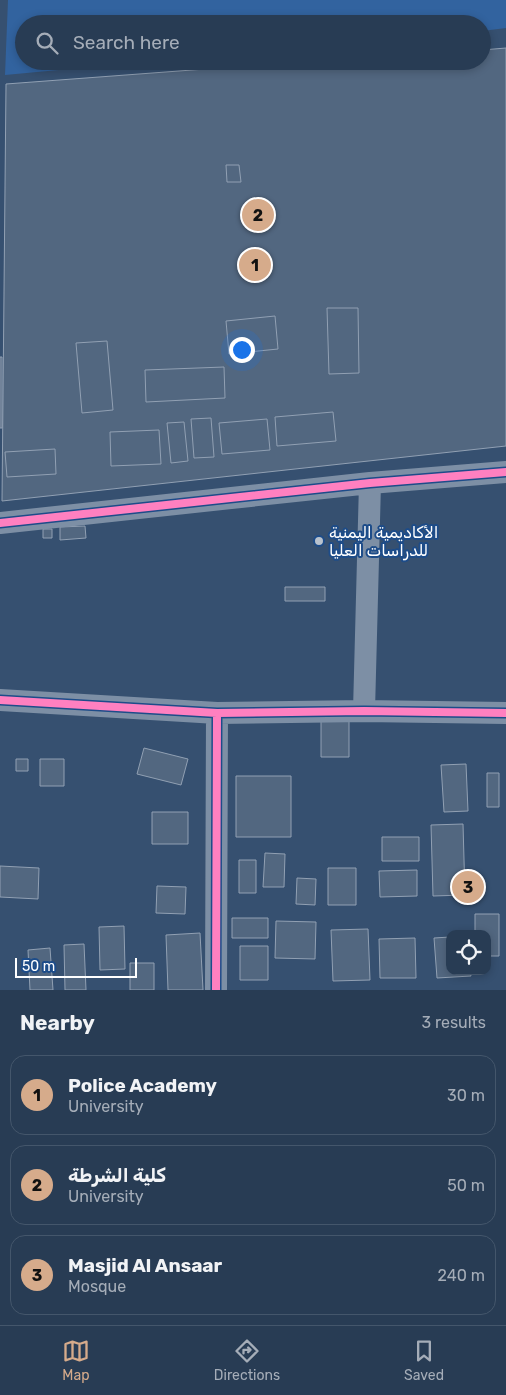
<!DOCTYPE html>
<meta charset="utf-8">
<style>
body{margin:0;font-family:Rubik,Vazirmatn,sans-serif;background:#30435a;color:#f1f3f6}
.controls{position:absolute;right:15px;bottom:15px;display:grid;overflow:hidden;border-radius:10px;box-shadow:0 2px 8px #0003}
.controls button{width:45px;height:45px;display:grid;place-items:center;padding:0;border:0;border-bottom:1px solid #44566b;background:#283c54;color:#f1f3f6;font:25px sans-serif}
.scale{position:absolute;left:15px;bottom:12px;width:122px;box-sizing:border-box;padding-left:5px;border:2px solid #fff;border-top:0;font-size:14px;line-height:18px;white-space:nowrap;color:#fff;-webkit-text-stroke:4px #1d4c89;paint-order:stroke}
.you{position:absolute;left:241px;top:349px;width:18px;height:18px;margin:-12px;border:4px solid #fff;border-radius:50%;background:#1a73e8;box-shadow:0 0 0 8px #1a73e833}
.badge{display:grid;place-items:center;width:32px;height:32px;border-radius:50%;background:#d6ab8b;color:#111;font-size:16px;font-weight:700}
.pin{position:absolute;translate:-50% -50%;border:2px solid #fff;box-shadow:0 1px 5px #0006}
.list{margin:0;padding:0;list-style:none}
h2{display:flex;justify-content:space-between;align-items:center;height:65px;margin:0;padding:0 20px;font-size:21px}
h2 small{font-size:16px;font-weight:400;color:#a5adb8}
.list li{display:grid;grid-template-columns:32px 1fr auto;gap:15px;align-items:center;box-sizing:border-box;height:80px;margin:0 10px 10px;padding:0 10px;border:1px solid #44566b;border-radius:15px}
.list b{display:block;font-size:19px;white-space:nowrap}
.list p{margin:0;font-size:16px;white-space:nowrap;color:#a5adb8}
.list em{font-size:16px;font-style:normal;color:#a5adb8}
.icon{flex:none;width:28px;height:28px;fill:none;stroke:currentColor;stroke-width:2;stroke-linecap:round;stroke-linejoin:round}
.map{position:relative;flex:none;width:506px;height:990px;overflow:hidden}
.search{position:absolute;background:#283c54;box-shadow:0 2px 8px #0003;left:15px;right:15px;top:15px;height:55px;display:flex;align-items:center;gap:12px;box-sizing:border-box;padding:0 18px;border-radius:28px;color:#a5adb8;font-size:19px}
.sheet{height:335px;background:#283c54}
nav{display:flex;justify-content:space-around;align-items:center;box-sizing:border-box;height:70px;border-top:1px solid #44566b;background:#283c54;font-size:14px;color:#a5adb8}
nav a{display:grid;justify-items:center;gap:2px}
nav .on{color:#d6ab8b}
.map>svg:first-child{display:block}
</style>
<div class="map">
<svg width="506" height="990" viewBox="0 0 506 990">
<rect width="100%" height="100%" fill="#365070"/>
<path fill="#32639f" d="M 8,0 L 506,0 L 506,28 L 482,31 L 482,24 L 24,24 L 24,61 L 155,61 L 5,75 Z"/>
<path fill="#526780" stroke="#91a0b3" d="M 506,48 L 506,446 L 2,501 L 6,84 L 312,61 L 482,61 L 482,50 Z
M 226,165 L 239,165 L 241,182 L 227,182 Z
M 327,308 L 358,308 L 359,373 L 329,374 Z
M 275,316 L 278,349 L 229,354 L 226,321 Z
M 107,341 L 113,410 L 82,413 L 76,343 Z
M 0,357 L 2,357 L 2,428 L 0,428 Z
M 224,367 L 225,398 L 146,402 L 145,370 Z
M 333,412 L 336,441 L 277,446 L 275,417 Z
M 211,418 L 214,457 L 194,458 L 191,419 Z
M 267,419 L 270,450 L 222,454 L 219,423 Z
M 184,422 L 188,461 L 171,463 L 167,423 Z
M 159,430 L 161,464 L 111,466 L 110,432 Z
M 55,449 L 56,474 L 7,477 L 5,452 Z
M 85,526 L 86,538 L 60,540 L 60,527 Z
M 43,529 L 52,529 L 52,538 L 43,538 Z
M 285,587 L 325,587 L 325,601 L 285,601 Z
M 321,718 L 349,718 L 349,757 L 321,757 Z
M 144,748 L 188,759 L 181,785 L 137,774 Z
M 16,759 L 28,759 L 28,771 L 16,771 Z
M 40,759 L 64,759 L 64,786 L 40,786 Z
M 466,764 L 468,811 L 444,812 L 441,765 Z
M 487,773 L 499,773 L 499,807 L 487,807 Z
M 236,776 L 291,776 L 291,837 L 236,837 Z
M 152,812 L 188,812 L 188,844 L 152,844 Z
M 463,824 L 465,895 L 433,896 L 431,825 Z
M 382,837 L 419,837 L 419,861 L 382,861 Z
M 265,853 L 285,854 L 284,887 L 263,887 Z
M 239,860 L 256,860 L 256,893 L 239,893 Z
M 0,866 L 39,868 L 38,899 L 0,897 Z
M 328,868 L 356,868 L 356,905 L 328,905 Z
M 417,870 L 417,896 L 380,897 L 379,871 Z
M 297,878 L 316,879 L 315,905 L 296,904 Z
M 157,886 L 186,887 L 185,914 L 156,913 Z
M 475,914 L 499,914 L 499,956 L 487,956 L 487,934 L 475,934 Z
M 232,918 L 268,918 L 268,938 L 232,938 Z
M 276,921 L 316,922 L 315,959 L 275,958 Z
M 124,926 L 125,969 L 100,970 L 99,927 Z
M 368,929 L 370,980 L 333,981 L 331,930 Z
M 200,933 L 203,990 L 168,990 L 166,935 Z
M 450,937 L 450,971 L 470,971 L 471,976 L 437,978 L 434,938 Z
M 415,938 L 416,978 L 380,978 L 379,939 Z
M 84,944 L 86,990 L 65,990 L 64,945 Z
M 240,946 L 268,946 L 268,980 L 240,980 Z
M 50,948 L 53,990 L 30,990 L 28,950 Z
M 130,963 L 154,963 L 154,990 L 130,990 Z"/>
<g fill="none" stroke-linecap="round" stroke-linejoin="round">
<path stroke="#7d8fa5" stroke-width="22" d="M 0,523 L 370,483 L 506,472
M 0,700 L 217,713 L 364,711 L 506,713
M 364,711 L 370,483
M 216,990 L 217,713"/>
<g stroke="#1d4c89" stroke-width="11">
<path id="cycleway" d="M 0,523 L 370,483 L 506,472
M 0,700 L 217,713 L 364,711 L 506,713
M 216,990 L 217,713"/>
</g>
<use href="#cycleway" stroke="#ff80c0" stroke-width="8"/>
</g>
<circle fill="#b9c2cd" stroke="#1d4c89" stroke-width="2" cx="319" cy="541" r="5"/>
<g text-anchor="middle" stroke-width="4" stroke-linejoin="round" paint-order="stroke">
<g font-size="16" fill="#fff" stroke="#1d4c89" text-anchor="start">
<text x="329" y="538">الأكاديمية اليمنية<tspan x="329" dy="18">للدراسات العليا</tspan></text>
</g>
</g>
</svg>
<div class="controls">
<button><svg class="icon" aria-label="locate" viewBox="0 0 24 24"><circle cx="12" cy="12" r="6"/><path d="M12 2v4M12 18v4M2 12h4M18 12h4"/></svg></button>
</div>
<div class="scale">50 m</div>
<div class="you"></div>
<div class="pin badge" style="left:255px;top:265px">1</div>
<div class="pin badge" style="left:258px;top:215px">2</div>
<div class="pin badge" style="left:468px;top:887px">3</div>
<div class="search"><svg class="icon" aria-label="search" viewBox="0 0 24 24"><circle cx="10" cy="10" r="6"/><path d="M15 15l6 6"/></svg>Search here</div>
</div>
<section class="sheet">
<h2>Nearby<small>3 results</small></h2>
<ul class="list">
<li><span class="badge">1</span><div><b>Police Academy</b><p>University</p></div><em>30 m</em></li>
<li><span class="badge">2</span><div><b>كلية الشرطة</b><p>University</p></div><em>50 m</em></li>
<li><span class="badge">3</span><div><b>Masjid Al Ansaar</b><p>Mosque</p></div><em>240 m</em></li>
</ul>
</section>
<nav>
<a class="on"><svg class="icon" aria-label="map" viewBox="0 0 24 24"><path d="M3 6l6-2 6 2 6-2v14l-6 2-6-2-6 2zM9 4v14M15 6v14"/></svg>Map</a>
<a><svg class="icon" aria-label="directions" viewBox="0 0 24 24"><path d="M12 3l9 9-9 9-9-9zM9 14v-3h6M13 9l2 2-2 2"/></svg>Directions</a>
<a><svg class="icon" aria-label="saved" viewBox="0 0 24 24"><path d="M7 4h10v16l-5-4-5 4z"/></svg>Saved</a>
</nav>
